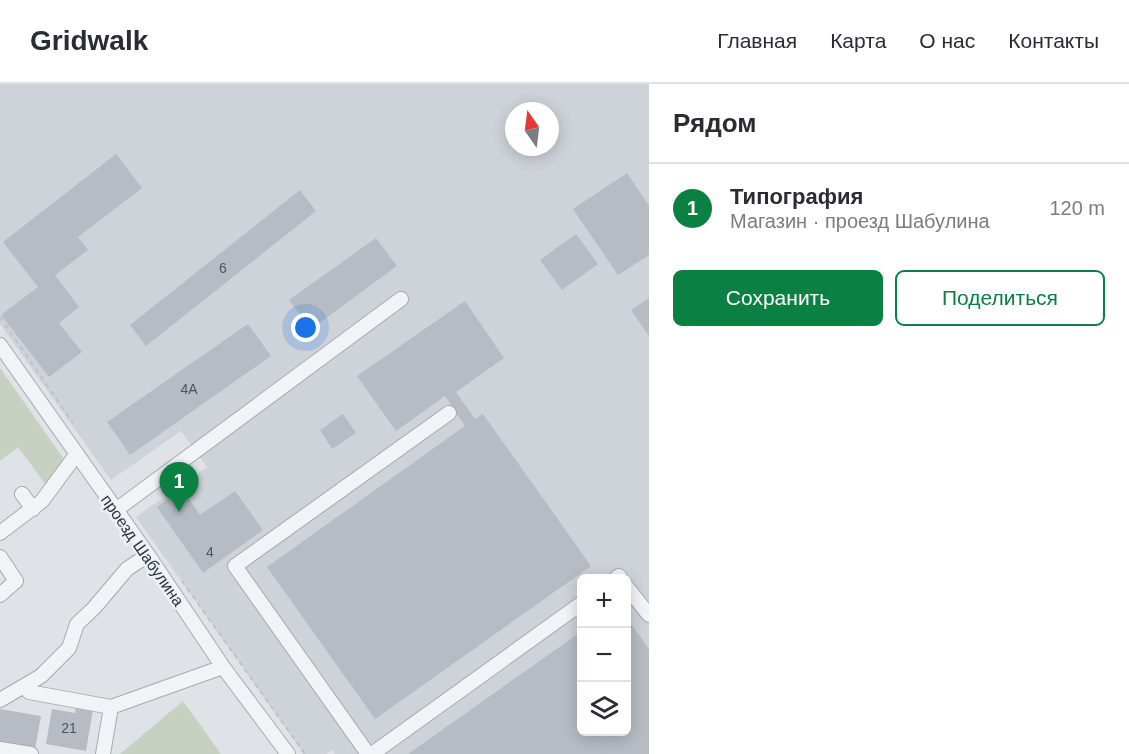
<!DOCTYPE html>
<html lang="ru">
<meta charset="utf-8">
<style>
body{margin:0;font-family:Helvetica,sans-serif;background:#f7f7f7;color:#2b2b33}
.controls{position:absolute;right:18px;bottom:18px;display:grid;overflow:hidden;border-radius:9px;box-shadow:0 3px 15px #0003}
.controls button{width:54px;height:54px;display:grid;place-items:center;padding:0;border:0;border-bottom:2px solid #e1e1e2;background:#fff;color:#2b2b33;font:30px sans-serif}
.compass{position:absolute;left:505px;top:18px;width:54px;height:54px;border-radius:50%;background:#fff;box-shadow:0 3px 15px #0003;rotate:346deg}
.you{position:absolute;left:306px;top:244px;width:21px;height:21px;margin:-15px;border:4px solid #fff;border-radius:50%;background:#1a73e8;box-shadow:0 0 0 9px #1a73e833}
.badge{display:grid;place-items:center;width:39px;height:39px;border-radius:50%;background:#0b8043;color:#fff;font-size:20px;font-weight:700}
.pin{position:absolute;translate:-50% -50px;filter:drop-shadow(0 2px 3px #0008)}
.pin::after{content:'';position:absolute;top:32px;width:21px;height:18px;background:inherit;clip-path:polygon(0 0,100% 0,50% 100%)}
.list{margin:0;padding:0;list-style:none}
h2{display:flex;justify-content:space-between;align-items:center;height:78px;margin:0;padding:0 24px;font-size:26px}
h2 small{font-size:20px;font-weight:400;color:#7c7c81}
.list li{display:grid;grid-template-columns:39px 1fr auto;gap:18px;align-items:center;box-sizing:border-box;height:90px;padding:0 24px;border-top:2px solid #e1e1e2}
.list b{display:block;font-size:22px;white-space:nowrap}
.list p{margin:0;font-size:20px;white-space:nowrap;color:#7c7c81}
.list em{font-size:20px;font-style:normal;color:#7c7c81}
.actions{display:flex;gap:12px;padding:18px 24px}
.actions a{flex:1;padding:14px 0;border:2px solid #0b8043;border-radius:9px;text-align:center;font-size:21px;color:#0b8043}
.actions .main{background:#0b8043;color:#fff}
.icon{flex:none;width:33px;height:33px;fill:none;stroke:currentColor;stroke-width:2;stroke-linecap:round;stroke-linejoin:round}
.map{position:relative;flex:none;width:649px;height:670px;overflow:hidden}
header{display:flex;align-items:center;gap:36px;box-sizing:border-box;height:84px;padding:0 30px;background:#fff;border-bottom:2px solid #e1e1e2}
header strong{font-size:28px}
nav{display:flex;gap:33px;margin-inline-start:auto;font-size:21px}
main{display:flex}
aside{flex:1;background:#fff}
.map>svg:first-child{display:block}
</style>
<header>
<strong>Gridwalk</strong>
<nav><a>Главная</a><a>Карта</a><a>О нас</a><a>Контакты</a></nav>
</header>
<main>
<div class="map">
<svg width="649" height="670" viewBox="0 0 649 670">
<rect width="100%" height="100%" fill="#dfe3e7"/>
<path fill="#ced2d9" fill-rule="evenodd" d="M 0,0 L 649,0 L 649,670 L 335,670 L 332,666 L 326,670 L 304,670 L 136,433 L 207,383 L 181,347 L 111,396 L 0,240 ZM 514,27 L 550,27 L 550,63 L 514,63 ZM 582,494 L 626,494 L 626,648 L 582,648 Z"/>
<path fill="#c6d1c1" d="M 0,284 L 68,381 L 49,405 L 18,363 L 0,377 Z
M 183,617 L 221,670 L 120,670 Z"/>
<path fill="#b7bcc4" d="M 116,70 L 142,104 L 78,153 L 88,166 L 55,191 L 79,223 L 59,239 L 82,268 L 49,293 L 1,231 L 38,203 L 3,158 Z
M 627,89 L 649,122 L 649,171 L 618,191 L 573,125 Z
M 300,106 L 316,127 L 146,262 L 130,241 Z
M 576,150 L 598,180 L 562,206 L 540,176 Z
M 376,154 L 397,182 L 311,245 L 289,216 Z
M 649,214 L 649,252 L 631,226 Z
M 465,217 L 504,274 L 456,308 L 475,335 L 483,330 L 591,482 L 375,635 L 267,483 L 465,342 L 445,312 L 396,347 L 357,292 Z
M 248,240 L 271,272 L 130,371 L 107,338 Z
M 343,330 L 356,349 L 332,365 L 320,346 Z
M 182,405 L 200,431 L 235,407 L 263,446 L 203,489 L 157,423 Z
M 626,533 L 649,565 L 649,670 L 408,670 L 582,547 L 582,648 L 626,648 Z
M 76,622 L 93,625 L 86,667 L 46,660 L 52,625 L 75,629 Z
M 0,625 L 41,632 L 35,665 L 0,659 Z"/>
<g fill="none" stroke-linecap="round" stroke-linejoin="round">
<g stroke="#a5aab1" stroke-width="16">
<path id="minor" d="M 0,261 L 148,471 L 223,583 L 288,670
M 22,410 L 33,425
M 116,426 L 401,215
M 0,449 L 42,417 L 76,371
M 0,473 L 16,497 L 0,511
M 616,494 L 619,492 L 620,494
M 626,502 L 649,531
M 29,608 L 111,623
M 0,616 L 41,592 L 69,564 L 77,540 L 94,524 L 127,485 L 148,471
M 0,665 L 31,670
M 103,670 L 111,623 L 223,583
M 368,670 L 235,482 L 449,329
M 372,670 L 582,519"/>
</g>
<path stroke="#bec1c6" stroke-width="2" stroke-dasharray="4.5 4.5" stroke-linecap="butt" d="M 0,233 L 73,339
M 182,497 L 305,670"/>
<use href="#minor" stroke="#f2f3f6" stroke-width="14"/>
</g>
<g text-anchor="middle" stroke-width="5" stroke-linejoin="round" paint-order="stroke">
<g font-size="14" fill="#4d545f">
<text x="223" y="189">6</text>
<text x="189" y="310">4А</text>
<text x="210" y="473">4</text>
<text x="69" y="649">21</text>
</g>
<g font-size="16" fill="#2a323d" stroke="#eff2f5">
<text transform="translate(143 466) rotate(55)" y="6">проезд Шабулина</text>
</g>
</g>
</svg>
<div class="controls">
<button>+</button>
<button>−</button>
<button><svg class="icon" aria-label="layers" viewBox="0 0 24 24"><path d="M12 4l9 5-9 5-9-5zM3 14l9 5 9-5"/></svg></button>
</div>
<svg class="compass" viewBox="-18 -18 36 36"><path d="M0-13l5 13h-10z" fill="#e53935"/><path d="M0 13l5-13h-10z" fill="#7c7c81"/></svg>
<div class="you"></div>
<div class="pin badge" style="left:179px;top:428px">1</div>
</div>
<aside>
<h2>Рядом<small></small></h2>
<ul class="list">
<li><span class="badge">1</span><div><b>Типография</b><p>Магазин · проезд Шабулина</p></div><em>120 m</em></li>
</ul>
<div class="actions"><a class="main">Сохранить</a><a>Поделиться</a></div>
</aside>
</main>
